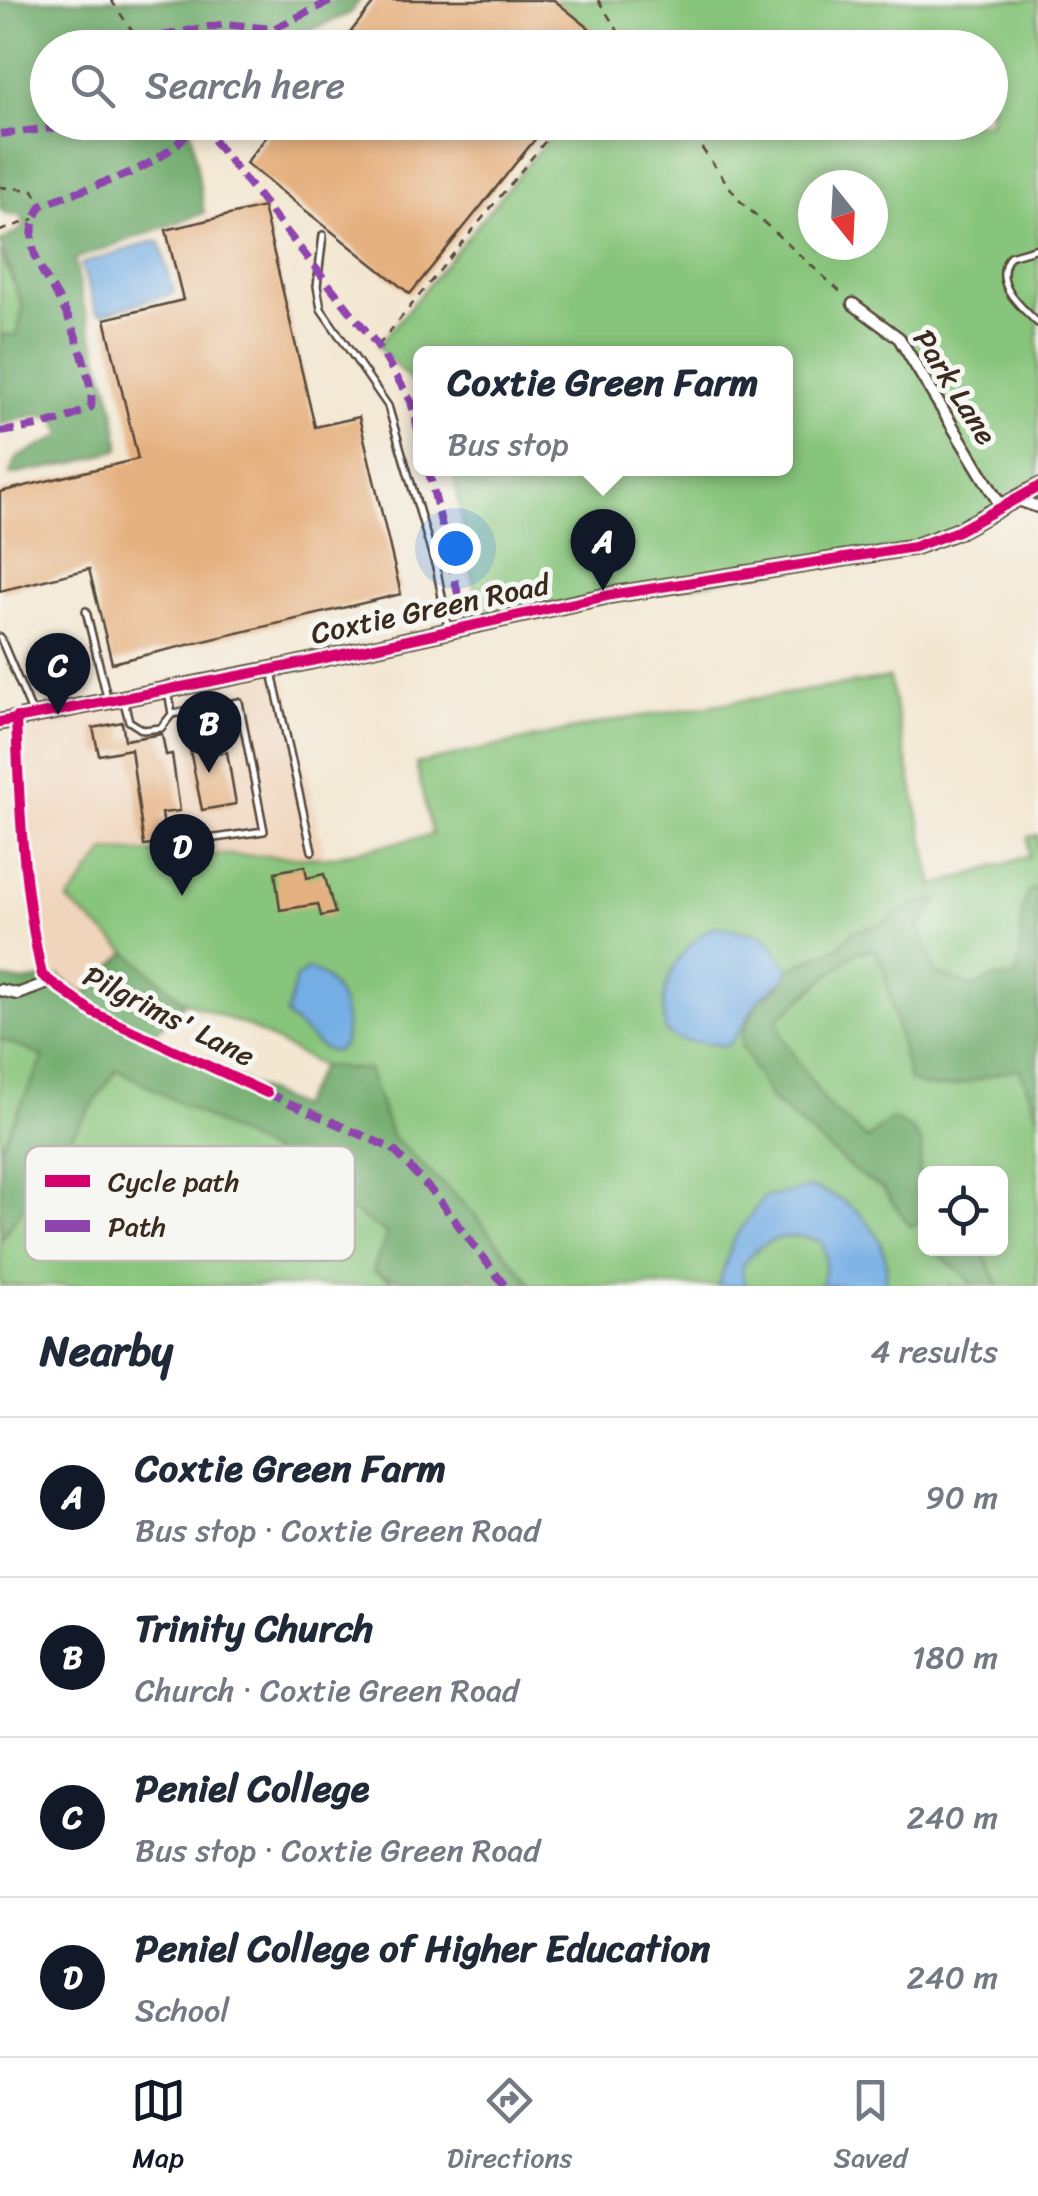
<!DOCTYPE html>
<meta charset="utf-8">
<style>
body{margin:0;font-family:Sriracha,sans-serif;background:#f6f6f7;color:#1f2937}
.controls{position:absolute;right:30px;bottom:30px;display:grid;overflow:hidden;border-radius:15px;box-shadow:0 5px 15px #0003}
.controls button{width:90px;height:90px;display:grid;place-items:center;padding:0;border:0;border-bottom:2px solid #e0e1e3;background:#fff;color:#1f2937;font:50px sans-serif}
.compass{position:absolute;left:798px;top:170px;width:90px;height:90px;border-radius:50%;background:#fff;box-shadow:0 5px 15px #0003;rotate:162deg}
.you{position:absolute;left:455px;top:548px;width:35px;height:35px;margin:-25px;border:8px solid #fff;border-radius:50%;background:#1a73e8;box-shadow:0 0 0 15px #1a73e833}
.badge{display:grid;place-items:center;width:65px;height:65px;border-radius:50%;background:#111827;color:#fff;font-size:32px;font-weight:700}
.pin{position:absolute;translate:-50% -82px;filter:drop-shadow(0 2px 5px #0008)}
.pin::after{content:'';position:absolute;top:52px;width:35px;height:30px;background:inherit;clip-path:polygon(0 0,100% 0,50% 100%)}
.popup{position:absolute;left:413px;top:346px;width:380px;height:130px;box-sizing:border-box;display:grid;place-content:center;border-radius:15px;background:#fff;filter:drop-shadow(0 2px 8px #0005);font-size:32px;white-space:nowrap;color:#747a83}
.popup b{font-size:38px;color:#1f2937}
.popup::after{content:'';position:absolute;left:50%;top:100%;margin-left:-20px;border:20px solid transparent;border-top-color:#fff}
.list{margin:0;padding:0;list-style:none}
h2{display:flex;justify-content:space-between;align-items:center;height:130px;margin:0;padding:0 40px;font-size:42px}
h2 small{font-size:32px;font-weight:400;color:#747a83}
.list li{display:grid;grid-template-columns:65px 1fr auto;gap:30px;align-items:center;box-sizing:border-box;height:160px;padding:0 40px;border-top:2px solid #e0e1e3}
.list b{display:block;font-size:38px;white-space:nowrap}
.list p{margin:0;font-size:32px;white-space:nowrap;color:#747a83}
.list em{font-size:32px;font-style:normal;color:#747a83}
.icon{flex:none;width:55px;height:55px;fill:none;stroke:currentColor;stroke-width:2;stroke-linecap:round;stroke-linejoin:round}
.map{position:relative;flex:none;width:1038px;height:1286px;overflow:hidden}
.search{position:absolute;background:#fff;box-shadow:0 5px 15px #0003;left:30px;right:30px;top:30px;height:110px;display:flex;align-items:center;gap:25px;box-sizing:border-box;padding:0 35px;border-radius:55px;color:#747a83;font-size:38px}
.sheet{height:770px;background:#fff}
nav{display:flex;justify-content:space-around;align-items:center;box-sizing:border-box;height:140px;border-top:2px solid #e0e1e3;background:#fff;font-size:28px;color:#747a83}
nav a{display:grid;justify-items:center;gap:5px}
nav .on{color:#111827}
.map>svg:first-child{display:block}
</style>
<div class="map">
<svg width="1038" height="1286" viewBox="0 0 1038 1286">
<rect width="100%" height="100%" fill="#f6f6f2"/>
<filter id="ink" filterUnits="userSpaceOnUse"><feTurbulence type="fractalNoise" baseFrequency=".01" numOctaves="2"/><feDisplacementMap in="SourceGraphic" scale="20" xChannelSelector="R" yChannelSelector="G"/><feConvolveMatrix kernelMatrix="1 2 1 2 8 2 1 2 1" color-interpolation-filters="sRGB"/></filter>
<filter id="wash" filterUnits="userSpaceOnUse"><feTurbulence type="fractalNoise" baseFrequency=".0048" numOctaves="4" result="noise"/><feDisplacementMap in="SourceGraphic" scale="40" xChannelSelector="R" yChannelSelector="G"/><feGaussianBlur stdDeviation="2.25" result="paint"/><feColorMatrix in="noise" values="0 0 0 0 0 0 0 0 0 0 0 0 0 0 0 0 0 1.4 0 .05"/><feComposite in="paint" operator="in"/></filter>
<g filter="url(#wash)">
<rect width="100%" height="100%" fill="#f3e7d2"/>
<path fill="#f0d5bc" d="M 284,670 L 370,1062 L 321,1066 L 245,1025 L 185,1002 L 127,952 L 84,995 L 51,970 L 40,954 L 24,829 L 26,724 Z"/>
<path fill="#88c57b" stroke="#62784c" stroke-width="2.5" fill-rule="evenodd" d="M 554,0 L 1038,0 L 1038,490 L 934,541 L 481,624 L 453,469 L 786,468 L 786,354 L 420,354 L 420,391 L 378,346 L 561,123 L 990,122 L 990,48 L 611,47 ZM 813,185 L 873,185 L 873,245 L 813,245 Z
M 0,251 L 23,308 L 17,336 L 0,335 Z
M 889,678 L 934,886 L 1029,856 L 1028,837 L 1038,835 L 1038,1286 L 533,1286 L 474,1214 L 391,1135 L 368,1070 L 321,1066 L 245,1025 L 185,1002 L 68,901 L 106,851 L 325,858 L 432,835 L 416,764 L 616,720 ZM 926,1174 L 1000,1174 L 1000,1248 L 926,1248 Z
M 0,1039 L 45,1056 L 0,1149 Z
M 117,1069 L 327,1183 L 334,1199 L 387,1234 L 373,1271 L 399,1286 L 0,1286 L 0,1241 Z"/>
<path fill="#6eaa6b" stroke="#546a44" stroke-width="2.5" d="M 0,0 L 360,0 L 349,14 L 285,41 L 189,48 L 48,48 L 48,122 L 185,123 L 191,131 L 204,213 L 75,259 L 82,300 L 114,407 L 120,449 L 80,462 L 10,475 L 17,458 L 63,435 L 55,418 L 35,415 L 0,425 L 0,335 L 17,335 L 23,307 L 0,242 L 23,228 L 23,216 L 5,214 L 0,208 Z
M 1038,889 L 1038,1116 L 1020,1069 C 981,1072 946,1101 909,1080 L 883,967 L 873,949 L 856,952 L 777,1020 L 784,1040 L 826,1104 L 867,1139 L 892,1119 L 911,1129 L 922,1143 L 919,1176 L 925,1181 L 925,1222 L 910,1226 L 883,1189 L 858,1174 L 771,1100 L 742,1046 L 742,1034 L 759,999 L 779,988 L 789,969 L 838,947 L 851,932 L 879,925 L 915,903 L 939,900 L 919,928 L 936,973 L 975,987 L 992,978 L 1015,978 C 1026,949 1015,914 1030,890 Z
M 127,952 L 185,1002 L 149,1039 L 299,1107 L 321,1066 L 368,1070 L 391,1135 L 474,1214 L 533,1286 L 479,1286 L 473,1278 C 444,1286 400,1286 373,1271 L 387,1234 L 334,1199 L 327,1183 L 117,1069 L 0,1241 L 0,1149 L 44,1057 L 0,1039 L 0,978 L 24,982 L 59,976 L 84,995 Z
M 933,1249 L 971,1249 L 984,1254 L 999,1286 L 976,1286 Z"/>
<path fill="#74aee4" stroke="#586c81" stroke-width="2.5" d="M 151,242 L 160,242 L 174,293 L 102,314 L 96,311 L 81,264 Z
M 714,926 L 766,936 L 789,969 C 782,987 773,986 760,998 C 751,1008 744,1030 727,1046 L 680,1040 L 666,1033 C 656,988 675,951 714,926 Z
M 308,969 C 340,979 350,1017 343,1046 L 333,1052 L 322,1048 L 286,1016 L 296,978 Z
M 810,1188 C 855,1197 894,1238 885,1286 L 822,1286 L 826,1256 L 822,1243 C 793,1228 758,1239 741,1268 L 745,1286 L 718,1286 L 733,1240 L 763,1198 Z"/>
<g id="blocks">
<path fill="#e6b180" d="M 376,0 L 554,0 L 614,48 L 338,48 Z
M 278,122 L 549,122 L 410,294 L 246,163 Z
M 263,207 L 315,427 L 359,417 L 401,594 L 112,663 L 89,569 L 0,591 L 0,492 L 138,459 L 105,319 L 183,300 L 166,230 Z
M 122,722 L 125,740 L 162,734 L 166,755 L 172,754 L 180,811 L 162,813 L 166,843 L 144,846 L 131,749 L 99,755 L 93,728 Z
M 213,740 L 216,753 L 227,752 L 236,804 L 202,810 L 189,745 Z
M 305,866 L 307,878 L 324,874 L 335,913 L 321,916 L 318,904 L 280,910 L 275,872 Z"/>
</g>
</g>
<g filter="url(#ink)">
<use href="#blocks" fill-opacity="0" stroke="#574639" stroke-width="2.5"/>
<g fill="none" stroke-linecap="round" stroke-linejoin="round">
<g stroke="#574639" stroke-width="10">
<path id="service" d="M 323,235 L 317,286 L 321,309 L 388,406 L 437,571 L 448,628
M 1038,248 L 1010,256 C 991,283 1020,306 1038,323
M 86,611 L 107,697
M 0,637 L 32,712
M 272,672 L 312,851
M 168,691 L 172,714 L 239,702 L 264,831 L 201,840
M 123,698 L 129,721 L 143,730 L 161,728 L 172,714"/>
</g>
<g stroke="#574639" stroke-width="15">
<path id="minor" d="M 853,304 L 899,338 L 1002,508
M 1018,500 L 1038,507
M 16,717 C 19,804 23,890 42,975 L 94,1013 L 267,1093
M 0,990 L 18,994 L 50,982"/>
</g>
<g stroke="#574639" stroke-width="19">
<path id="tertiary" d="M 0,722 L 284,667 L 611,595 L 914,547 L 958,531 L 1038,487"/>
</g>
<path stroke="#574639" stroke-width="2.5" stroke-dasharray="8 8" stroke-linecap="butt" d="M 111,0 L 143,47
M 598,0 L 629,48
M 683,122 L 739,200 L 845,296
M 0,187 L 33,190 L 41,206
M 0,231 L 34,219
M 378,346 L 561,122"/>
<use href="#service" stroke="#fff" stroke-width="5"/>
<use href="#minor" stroke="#fff" stroke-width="10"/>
<use href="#tertiary" stroke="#fff" stroke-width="14"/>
<path stroke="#8e44ad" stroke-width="8" stroke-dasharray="15 8" stroke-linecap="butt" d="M 142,48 L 162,36 L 225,24 L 273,29 L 333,0
M 199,122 L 378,346 L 411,401 L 420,438
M 0,134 L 105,122
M 0,432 C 33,427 61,424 91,407 C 95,388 75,330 65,311 C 47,275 17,249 41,206 C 99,180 157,176 197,122
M 428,468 L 466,627
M 267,1093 L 393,1149 L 436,1196 L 505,1286"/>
<g stroke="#f6f6f2" stroke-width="16">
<path id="cycleway" d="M 16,717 C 19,804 23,890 42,975 L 94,1013 L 267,1093
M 0,722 L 284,667 L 611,595 L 914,547 L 958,531 L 1038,487"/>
</g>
<use href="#cycleway" stroke="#d6006c" stroke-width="10"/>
</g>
</g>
<g text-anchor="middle" stroke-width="10" stroke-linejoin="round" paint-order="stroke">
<g font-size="30" fill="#3b2a1e" stroke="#f6f6f2">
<text transform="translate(955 387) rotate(58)" y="10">Park Lane</text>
<text transform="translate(430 609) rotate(-12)" y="10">Coxtie Green Road</text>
<text transform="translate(169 1016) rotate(27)" y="10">Pilgrims' Lane</text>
</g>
</g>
<rect x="25" y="1146" width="330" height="115" rx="15" fill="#f6f6f2" stroke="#beb9b2" stroke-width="2.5"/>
<rect x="45" y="1175" width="45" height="12" fill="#d6006c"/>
<rect x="45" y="1220" width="45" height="12" fill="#8e44ad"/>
<g font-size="28" fill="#3b2a1e">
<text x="108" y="1191">Cycle path</text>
<text x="108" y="1236">Path</text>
</g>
</svg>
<div class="controls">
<button><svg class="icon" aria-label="locate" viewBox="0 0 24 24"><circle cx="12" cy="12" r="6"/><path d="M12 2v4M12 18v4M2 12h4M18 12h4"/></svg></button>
</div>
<svg class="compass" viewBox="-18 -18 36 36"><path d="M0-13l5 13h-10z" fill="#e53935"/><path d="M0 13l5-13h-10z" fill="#747a83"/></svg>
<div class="you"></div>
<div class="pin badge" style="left:603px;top:591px">A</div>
<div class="popup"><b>Coxtie Green Farm</b>Bus stop</div>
<div class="pin badge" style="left:209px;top:773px">B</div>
<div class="pin badge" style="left:58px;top:715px">C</div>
<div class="pin badge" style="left:182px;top:896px">D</div>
<div class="search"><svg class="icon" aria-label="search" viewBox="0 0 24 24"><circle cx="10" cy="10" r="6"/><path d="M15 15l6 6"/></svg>Search here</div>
</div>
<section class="sheet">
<h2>Nearby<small>4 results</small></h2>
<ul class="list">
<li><span class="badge">A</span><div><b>Coxtie Green Farm</b><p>Bus stop · Coxtie Green Road</p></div><em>90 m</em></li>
<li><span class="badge">B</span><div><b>Trinity Church</b><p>Church · Coxtie Green Road</p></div><em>180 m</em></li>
<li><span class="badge">C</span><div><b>Peniel College</b><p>Bus stop · Coxtie Green Road</p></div><em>240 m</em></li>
<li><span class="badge">D</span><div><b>Peniel College of Higher Education</b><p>School</p></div><em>240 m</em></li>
</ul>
</section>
<nav>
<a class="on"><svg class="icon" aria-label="map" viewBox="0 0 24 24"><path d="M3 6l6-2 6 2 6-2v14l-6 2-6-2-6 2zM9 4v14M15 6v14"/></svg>Map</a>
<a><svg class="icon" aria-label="directions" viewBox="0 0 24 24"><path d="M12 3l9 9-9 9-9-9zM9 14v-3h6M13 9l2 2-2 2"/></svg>Directions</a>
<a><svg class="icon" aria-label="saved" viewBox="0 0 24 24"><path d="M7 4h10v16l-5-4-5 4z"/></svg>Saved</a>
</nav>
